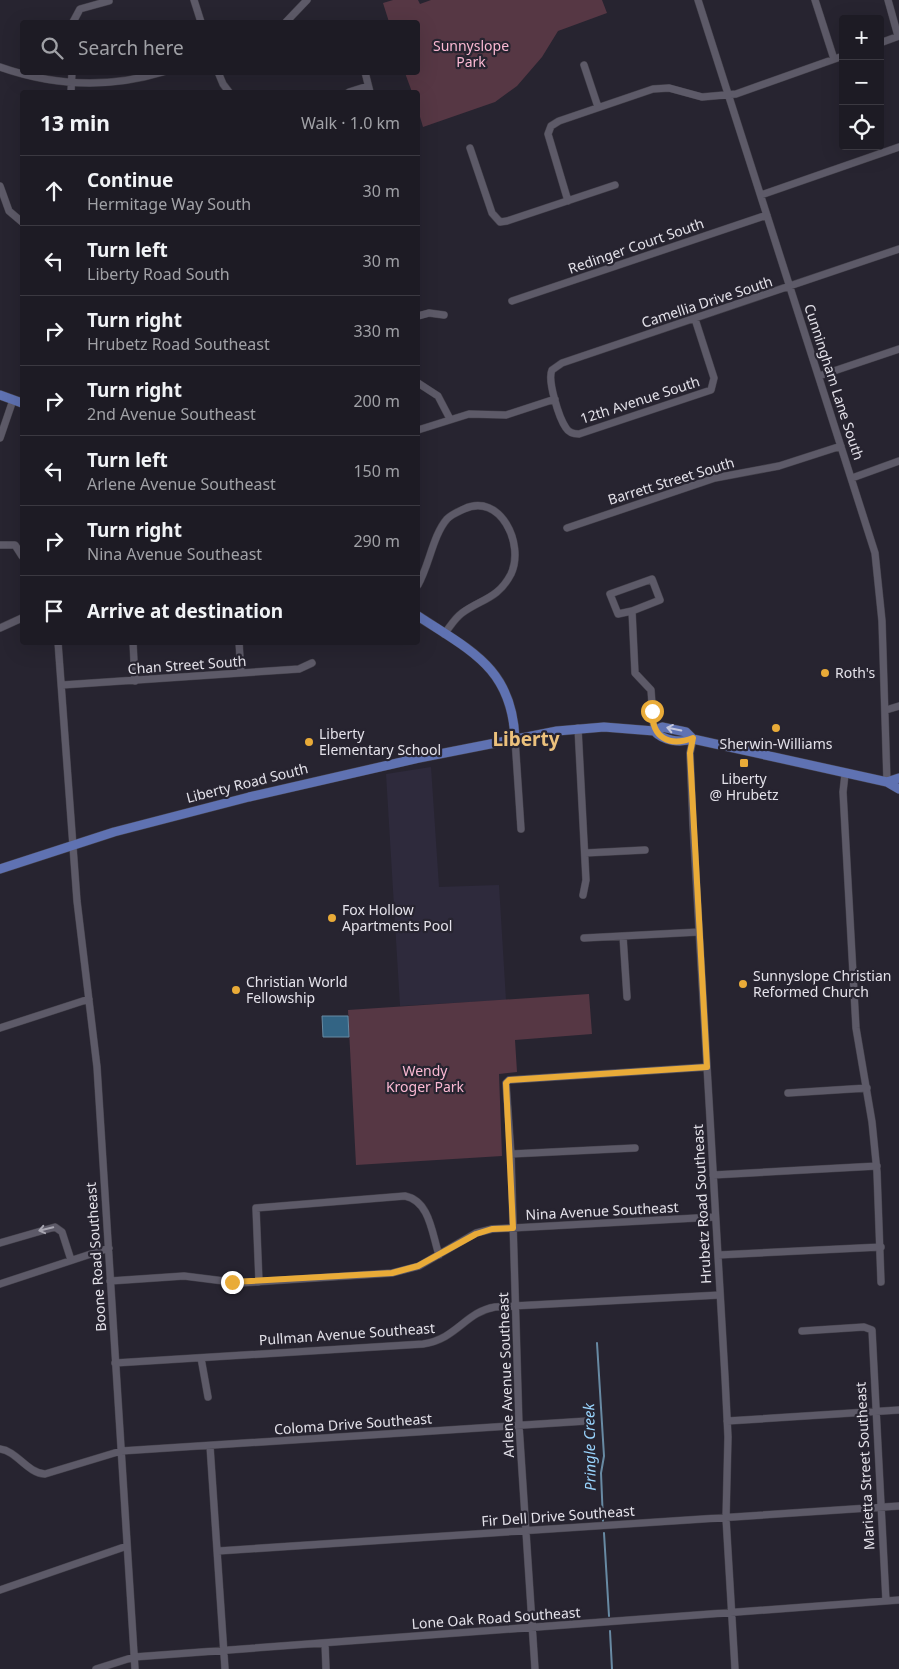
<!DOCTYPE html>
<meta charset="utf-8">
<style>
body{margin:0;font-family:"Noto Sans",sans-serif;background:#25242c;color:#f1f3f6}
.controls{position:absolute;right:15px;top:15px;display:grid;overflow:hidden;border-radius:5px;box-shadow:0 5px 20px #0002}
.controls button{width:45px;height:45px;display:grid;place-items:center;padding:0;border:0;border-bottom:1px solid #3b3941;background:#1d1b24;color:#f1f3f6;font:25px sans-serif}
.stop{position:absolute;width:15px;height:15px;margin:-11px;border:4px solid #e9ab38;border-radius:50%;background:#fff}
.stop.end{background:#e9ab38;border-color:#fff;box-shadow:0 1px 5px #0008}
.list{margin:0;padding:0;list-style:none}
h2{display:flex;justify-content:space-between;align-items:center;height:65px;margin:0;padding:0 20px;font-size:21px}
h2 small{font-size:16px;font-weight:400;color:#a0a1a6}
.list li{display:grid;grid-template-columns:32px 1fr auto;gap:15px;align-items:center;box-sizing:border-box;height:70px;padding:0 20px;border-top:1px solid #3b3941}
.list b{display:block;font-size:19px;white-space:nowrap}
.list p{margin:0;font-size:16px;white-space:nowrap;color:#a0a1a6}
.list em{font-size:16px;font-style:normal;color:#a0a1a6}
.icon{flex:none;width:28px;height:28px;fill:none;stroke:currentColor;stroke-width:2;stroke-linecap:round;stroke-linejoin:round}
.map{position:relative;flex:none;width:899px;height:1669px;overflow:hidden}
.search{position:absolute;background:#1d1b24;box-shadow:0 5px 20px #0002;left:20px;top:20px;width:400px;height:55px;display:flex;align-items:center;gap:12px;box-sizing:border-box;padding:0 18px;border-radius:5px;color:#a0a1a6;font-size:19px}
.panel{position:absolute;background:#1d1b24;box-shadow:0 5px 20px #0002;left:20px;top:90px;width:400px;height:555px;border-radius:5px}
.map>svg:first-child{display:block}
</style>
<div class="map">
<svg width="899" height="1669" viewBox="0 0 899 1669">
<rect width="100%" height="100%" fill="#272430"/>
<path fill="#2e2a3c" d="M 431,767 L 439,887 L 499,885 L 506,1000 L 400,1006 L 386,774 Z"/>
<path fill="#563744" d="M 393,0 L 418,0 L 420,4 L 431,0 L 602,0 L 607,13 L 558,31 L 542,57 L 517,86 L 495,102 L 423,127 L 418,110 L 418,92 L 412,92 L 405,73 L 418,72 L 418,22 L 389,22 L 383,3 Z
M 589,994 L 592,1034 L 515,1040 L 517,1072 L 499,1074 L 502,1156 L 356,1165 L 348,1010 Z"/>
<path fill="#336484" stroke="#688aa3" d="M 322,1016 L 348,1016 L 349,1037 L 323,1037 Z"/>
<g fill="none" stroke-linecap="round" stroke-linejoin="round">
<path stroke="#688aa3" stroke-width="2" d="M 597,1343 L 604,1456 L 601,1473 L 603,1521
M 604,1533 L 609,1616
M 610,1631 L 612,1669"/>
<g stroke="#43404a" stroke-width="8">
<path id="minor" d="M 194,0 L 201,22
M 698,0 L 875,553 L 882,621 L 887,782
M 815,0 L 834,59
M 888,0 L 898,36
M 73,22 L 80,9 L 109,1
M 286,22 L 307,0
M 880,43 L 899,36
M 584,65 L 598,107
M 0,67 C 54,86 107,89 163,72
M 218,72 L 223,84 L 229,92
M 365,72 L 370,92
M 71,92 L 72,72
M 349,92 L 368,86
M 470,148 L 492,213 L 500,222 L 507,221 L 615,185
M 0,186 L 9,211 L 22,222
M 761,195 L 899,147
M 568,201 L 548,134 L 551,126 L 559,121 L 653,89 L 669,88 L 702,97 L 736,94 L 843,56
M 512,301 L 767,215
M 418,316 L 429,313 L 444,315
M 695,319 L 714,378 L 711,390 L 579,434 C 574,434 569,433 566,428 C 559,418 547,380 552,370 L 562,363 L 899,249
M 819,376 L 899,349
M 418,383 L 438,396 L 450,419
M 418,430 L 469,414 L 506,415 L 555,399
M 0,438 L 13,400
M 852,478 L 899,461
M 567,528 L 715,478 L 779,466 L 841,446
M 0,545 L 15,545 L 22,556
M 418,585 C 429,566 433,535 447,519 C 452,514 458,512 464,509 C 500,492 525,544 511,574 C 498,599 481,599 462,613 C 454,619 450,627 444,634
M 632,611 L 618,614 L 610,594 L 652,579 L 660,600 L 632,611 L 635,673 L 651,690 L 654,731
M 0,628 L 22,618
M 58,642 L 77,901 L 97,1067 L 135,1669
M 133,642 L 135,681
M 239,642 L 241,673
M 62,685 L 299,669 L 312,663
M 886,710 L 899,706
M 578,728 L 586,880 L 583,895
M 515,739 L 521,829
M 693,739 L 690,753 L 693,825 L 725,1377 L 728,1437 L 726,1518 L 735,1669
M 845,774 L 843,792 L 856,1028 L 872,1122 L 877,1172 L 881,1282
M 585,853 L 645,850
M 623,936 L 627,997
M 584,938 L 699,932
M 0,1028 L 89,999
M 788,1093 L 867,1088
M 511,1154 L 635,1148
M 713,1175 L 877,1166
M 0,1243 L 55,1227 L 62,1232 L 71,1260
M 718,1255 L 881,1247
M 110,1281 L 184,1276 L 240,1283 L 392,1273 L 419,1266 L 476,1233 L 492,1229 L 715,1217
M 259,1282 L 256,1208 L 405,1196 C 430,1201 432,1234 439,1255
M 0,1284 L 109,1248
M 802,1331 L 864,1327 L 872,1330 L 886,1601
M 201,1358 L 208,1397
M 115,1363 L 423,1344 C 457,1339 465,1312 495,1307 L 720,1295
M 727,1421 L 899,1410
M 210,1446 L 225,1669
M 0,1449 C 17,1451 27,1473 45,1474 L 121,1451 L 587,1421
M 218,1551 L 899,1506
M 0,1590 L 127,1546
M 325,1643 L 326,1669
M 96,1669 L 134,1657 L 899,1600
M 535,1669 L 519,1425 L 511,1154 L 506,1083 L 509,1080 L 707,1067"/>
</g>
<g stroke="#43404a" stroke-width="10">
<path id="major" d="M 0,395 L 22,403
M 418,616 C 471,651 512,668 515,739
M 654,731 C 664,741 679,743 693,739 L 887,782 L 899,789
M 887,782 L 899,778
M 0,869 L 114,832 L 249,797 L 419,758 L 557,731 L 604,727 L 654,731 L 662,727 L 686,732 L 693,739"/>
</g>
<use href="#minor" stroke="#5d5a68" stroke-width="7"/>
<use href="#major" stroke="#5f72b2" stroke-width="9"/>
</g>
<defs><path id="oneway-shaft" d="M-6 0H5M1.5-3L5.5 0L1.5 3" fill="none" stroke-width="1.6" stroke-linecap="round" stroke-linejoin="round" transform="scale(1.25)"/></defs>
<use stroke="#c3c6dc" href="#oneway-shaft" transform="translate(674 729) rotate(-168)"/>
<use stroke="#a7a5b0" href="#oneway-shaft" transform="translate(46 1229) rotate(166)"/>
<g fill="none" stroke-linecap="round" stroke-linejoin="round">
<path stroke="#e9ab38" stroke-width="6" d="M 232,1282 L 392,1273 L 418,1266 L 476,1234 L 492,1229 L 513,1228 L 506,1083 L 509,1080 L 707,1067 L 690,753 L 693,738 C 669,747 652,738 652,711"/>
</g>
<g fill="#e9ab38" stroke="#272430" stroke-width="2">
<circle cx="825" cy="673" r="5"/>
<circle cx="776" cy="728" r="5"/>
<circle cx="309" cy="742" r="5"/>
<rect x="739" y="758" width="10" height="10" rx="2.5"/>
<circle cx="332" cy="918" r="5"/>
<circle cx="743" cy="984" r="5"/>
<circle cx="236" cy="990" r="5"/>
</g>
<g text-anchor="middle" stroke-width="4.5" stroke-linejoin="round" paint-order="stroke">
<g font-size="14" fill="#fbb9d3" stroke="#272430">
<text x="471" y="51">Sunnyslope<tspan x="471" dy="16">Park</tspan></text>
<text x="425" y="1076">Wendy<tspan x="425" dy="16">Kroger Park</tspan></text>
</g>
<g font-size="14" fill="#e4e2ea" stroke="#272430">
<text transform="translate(636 246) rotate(-19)" y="5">Redinger Court South</text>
<text transform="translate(707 302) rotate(-18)" y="5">Camellia Drive South</text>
<text transform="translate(834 382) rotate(72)" y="5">Cunningham Lane South</text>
<text transform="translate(640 400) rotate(-18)" y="5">12th Avenue South</text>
<text transform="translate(671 481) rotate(-17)" y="5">Barrett Street South</text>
<text transform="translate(187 665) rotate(-4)" y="5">Chan Street South</text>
<text transform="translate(247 783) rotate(-14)" y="5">Liberty Road South</text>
<text transform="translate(702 1204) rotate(-93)" y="5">Hrubetz Road Southeast</text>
<text transform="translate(602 1211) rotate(-3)" y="5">Nina Avenue Southeast</text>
<text transform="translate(96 1257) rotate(-94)" y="5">Boone Road Southeast</text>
<text transform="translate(347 1334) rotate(-4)" y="5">Pullman Avenue Southeast</text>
<text transform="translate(506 1375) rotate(-92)" y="5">Arlene Avenue Southeast</text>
<text transform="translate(353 1424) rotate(-4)" y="5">Coloma Drive Southeast</text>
<text transform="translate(865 1466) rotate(-93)" y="5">Marietta Street Southeast</text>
<text transform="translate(558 1516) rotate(-4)" y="5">Fir Dell Drive Southeast</text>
<text transform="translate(496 1618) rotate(-4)" y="5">Lone Oak Road Southeast</text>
</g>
<g font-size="14" fill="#e4e2ea" stroke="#272430" text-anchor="start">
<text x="835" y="678">Roth's</text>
<text x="319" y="739">Liberty<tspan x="319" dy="16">Elementary School</tspan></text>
<text x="776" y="749" text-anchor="middle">Sherwin-Williams</text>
<text x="744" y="784" text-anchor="middle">Liberty<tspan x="744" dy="16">@ Hrubetz</tspan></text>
<text x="342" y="915">Fox Hollow<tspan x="342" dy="16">Apartments Pool</tspan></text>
<text x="753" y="981">Sunnyslope Christian<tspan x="753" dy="16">Reformed Church</tspan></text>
<text x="246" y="987">Christian World<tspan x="246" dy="16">Fellowship</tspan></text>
</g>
<g font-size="15" font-style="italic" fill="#99d4fd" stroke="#272430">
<text transform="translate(590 1447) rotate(-91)" y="5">Pringle Creek</text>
</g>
<g font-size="19" font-weight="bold" fill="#ecc17c" stroke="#272430">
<text x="526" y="746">Liberty</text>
</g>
</g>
</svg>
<div class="controls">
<button>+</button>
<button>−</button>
<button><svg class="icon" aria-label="locate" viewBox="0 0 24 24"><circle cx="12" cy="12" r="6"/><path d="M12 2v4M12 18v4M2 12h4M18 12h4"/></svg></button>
</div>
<div class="stop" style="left:652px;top:711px"></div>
<div class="stop end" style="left:232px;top:1282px"></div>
<div class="search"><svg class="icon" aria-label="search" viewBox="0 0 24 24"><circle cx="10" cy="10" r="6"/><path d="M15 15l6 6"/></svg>Search here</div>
<section class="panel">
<h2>13 min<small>Walk · 1.0 km</small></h2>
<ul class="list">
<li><svg class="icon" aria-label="ahead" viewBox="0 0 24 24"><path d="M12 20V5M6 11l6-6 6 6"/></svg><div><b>Continue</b><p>Hermitage Way South</p></div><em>30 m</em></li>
<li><svg class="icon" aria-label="left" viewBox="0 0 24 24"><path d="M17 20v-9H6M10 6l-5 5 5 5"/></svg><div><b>Turn left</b><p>Liberty Road South</p></div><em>30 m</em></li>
<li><svg class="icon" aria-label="right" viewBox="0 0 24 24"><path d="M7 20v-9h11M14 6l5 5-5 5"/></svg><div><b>Turn right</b><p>Hrubetz Road Southeast</p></div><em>330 m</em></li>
<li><svg class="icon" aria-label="right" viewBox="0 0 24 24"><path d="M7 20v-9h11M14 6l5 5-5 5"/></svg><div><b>Turn right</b><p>2nd Avenue Southeast</p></div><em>200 m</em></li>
<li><svg class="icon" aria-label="left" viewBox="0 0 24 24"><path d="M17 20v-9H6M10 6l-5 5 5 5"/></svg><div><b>Turn left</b><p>Arlene Avenue Southeast</p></div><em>150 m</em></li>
<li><svg class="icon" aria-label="right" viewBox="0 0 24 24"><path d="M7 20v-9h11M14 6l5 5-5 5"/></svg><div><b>Turn right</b><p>Nina Avenue Southeast</p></div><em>290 m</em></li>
<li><svg class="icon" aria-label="arrive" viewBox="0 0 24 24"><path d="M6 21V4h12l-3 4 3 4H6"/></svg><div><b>Arrive at destination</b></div></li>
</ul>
</section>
</div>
